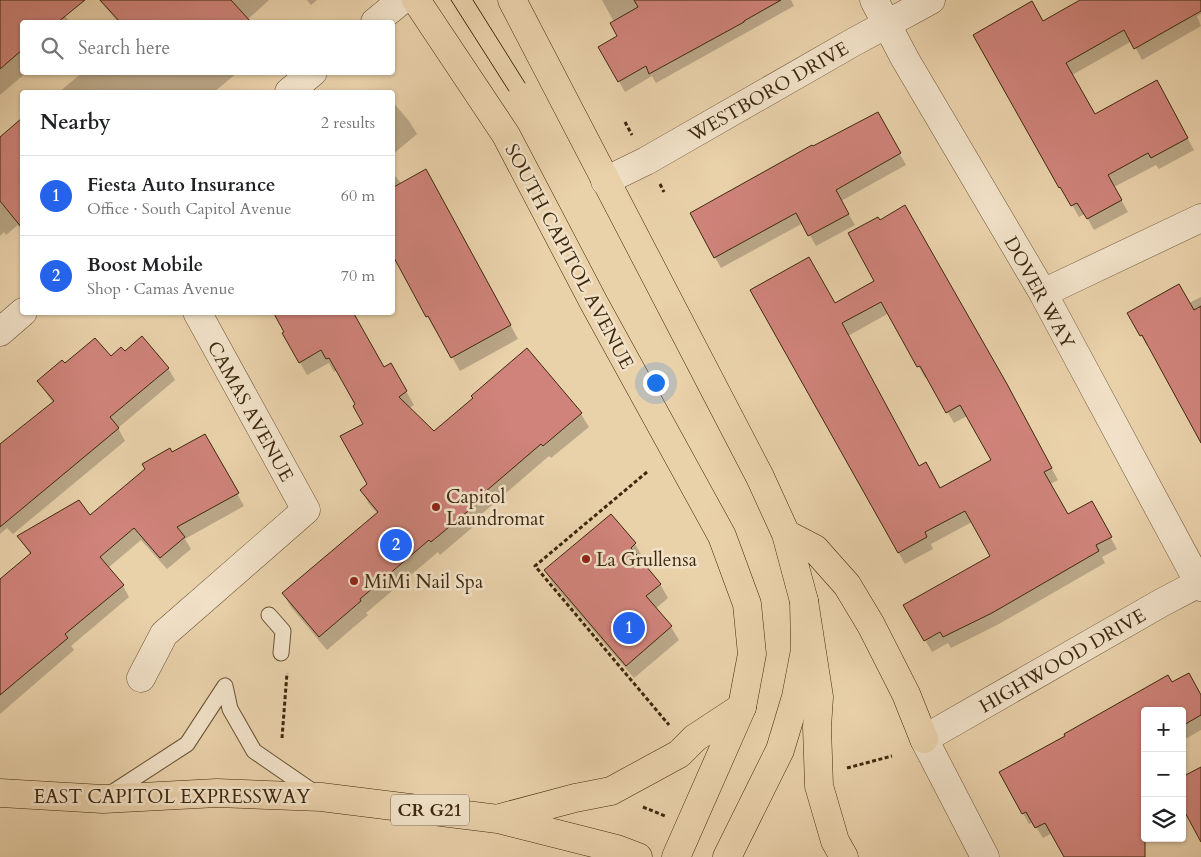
<!DOCTYPE html>
<meta charset="utf-8">
<style>
body{margin:0;font-family:Cardo,serif;background:#f2f2f2;color:#202124}
.controls{position:absolute;right:15px;bottom:15px;display:grid;overflow:hidden;border-radius:5px;box-shadow:0 1px 4px #0004}
.controls button{width:45px;height:45px;display:grid;place-items:center;padding:0;border:0;border-bottom:1px solid #e0e0e0;background:#fff;color:#202124;font:25px sans-serif}
.you{position:absolute;left:655px;top:382px;width:18px;height:18px;margin:-12px;border:4px solid #fff;border-radius:50%;background:#1a73e8;box-shadow:0 0 0 8px #1a73e833}
.badge{display:grid;place-items:center;width:32px;height:32px;border-radius:50%;background:#2563eb;color:#fff;font-size:16px;font-weight:700}
.pin{position:absolute;translate:-50% -50%;border:2px solid #fff;box-shadow:0 1px 5px #0006}
.list{margin:0;padding:0;list-style:none}
h2{display:flex;justify-content:space-between;align-items:center;height:65px;margin:0;padding:0 20px;font-size:21px}
h2 small{font-size:16px;font-weight:400;color:#757577}
.list li{display:grid;grid-template-columns:32px 1fr auto;gap:15px;align-items:center;box-sizing:border-box;height:80px;padding:0 20px;border-top:1px solid #e0e0e0}
.list b{display:block;font-size:19px;white-space:nowrap}
.list p{margin:0;font-size:16px;white-space:nowrap;color:#757577}
.list em{font-size:16px;font-style:normal;color:#757577}
.icon{flex:none;width:28px;height:28px;fill:none;stroke:currentColor;stroke-width:2;stroke-linecap:round;stroke-linejoin:round}
.map{position:relative;flex:none;width:1201px;height:857px;overflow:hidden}
.search{position:absolute;background:#fff;box-shadow:0 1px 4px #0004;left:20px;top:20px;width:375px;height:55px;display:flex;align-items:center;gap:12px;box-sizing:border-box;padding:0 18px;border-radius:5px;color:#757577;font-size:19px}
.panel{position:absolute;background:#fff;box-shadow:0 1px 4px #0004;left:20px;top:90px;width:375px;height:225px;border-radius:5px}
.map>svg:first-child{display:block}
</style>
<div class="map">
<svg width="1201" height="857" viewBox="0 0 1201 857">
<rect width="100%" height="100%" fill="#e9d1aa"/>
<filter id="stains"><feTurbulence type="fractalNoise" baseFrequency=".004" numOctaves="4"/><feColorMatrix values="0 0 0 0 .2 0 0 0 0 .09 0 0 0 0 .02 0 0 0 .5 -.17"/></filter>
<radialGradient id="worn" r=".72"><stop offset=".6" stop-color="#630" stop-opacity="0"/><stop offset="1" stop-color="#630" stop-opacity=".3"/></radialGradient>
<path fill="#0003" fill-rule="evenodd" d="M 0,0 L 51,0 L 70,22 L 22,22 L 22,72 L 27,72 L 0,95 Z
M 99,0 L 269,0 L 247,20 L 249,22 L 118,22 Z
M 307,0 L 317,0 L 311,5 Z
M 602,0 L 791,0 L 794,6 L 656,83 L 652,76 L 625,92 L 600,47 L 619,36 L 614,22 Z
M 1082,0 L 1201,0 L 1201,14 L 1197,16 L 1201,26 L 1142,60 L 1132,41 L 1072,75 L 1094,116 L 1163,94 L 1194,150 L 1159,169 L 1156,165 L 1114,187 L 1128,212 L 1094,230 L 1085,214 L 1079,217 L 1068,198 L 1067,199 L 975,35 L 1042,22 Z
M 83,72 L 237,72 L 237,73 L 214,92 L 59,92 Z
M 392,101 L 409,121 L 417,134 L 392,155 Z
M 877,113 L 906,165 L 841,201 L 855,225 L 816,246 L 803,223 L 721,268 L 691,214 Z
M 8,133 L 22,151 L 22,231 L 18,225 L 6,235 L 4,232 L 0,236 L 0,140 Z
M 392,172 L 402,184 L 434,184 L 518,339 L 460,371 L 436,329 L 435,330 L 427,316 L 392,252 Z
M 876,281 L 1013,397 L 1058,480 L 1050,484 L 1068,516 L 1091,503 L 1117,549 L 1102,557 L 1105,563 L 999,624 L 951,648 L 948,643 L 932,652 L 905,605 L 991,556 L 972,522 L 931,544 L 933,549 L 905,564 L 752,290 L 834,305 ZM 889,313 L 925,378 L 927,377 L 954,423 L 967,416 L 992,461 L 940,490 L 919,468 L 848,336 Z
M 1201,297 L 1201,439 L 1148,345 L 1147,346 L 1129,314 L 1189,303 Z
M 284,334 L 383,369 L 391,365 L 414,405 L 409,408 L 434,433 L 581,414 L 589,427 L 551,458 L 549,456 L 477,518 L 480,521 L 440,555 L 438,552 L 366,613 L 368,615 L 327,650 L 291,607 L 283,593 L 378,514 L 369,504 L 362,491 L 369,485 L 364,424 L 357,405 L 337,370 L 334,372 L 329,363 L 307,375 Z
M 125,353 L 168,368 L 175,380 L 118,428 L 125,441 L 13,534 L 7,528 L 0,534 L 0,446 L 53,403 L 38,381 L 65,365 L 111,358 Z
M 204,436 L 244,506 L 185,539 L 191,549 L 167,569 L 141,540 L 108,568 L 123,586 L 129,597 L 71,646 L 74,650 L 0,714 L 0,581 L 31,555 L 18,537 L 90,517 L 172,453 Z
M 610,515 L 635,544 L 643,558 L 640,561 L 660,584 L 668,598 L 655,609 L 671,627 L 679,640 L 634,678 L 553,584 L 545,571 Z
M 1172,684 L 1201,697 L 1201,730 L 1182,741 L 1182,711 L 1145,711 L 1140,857 L 1065,857 L 1052,833 L 1043,838 L 1033,822 L 1029,824 L 1023,813 Z"/>
<path fill="#cf837a" stroke="#3e290d" fill-rule="evenodd" d="M 0,0 L 85,0 L 58,22 L 22,22 L 22,50 L 0,69 Z
M 100,0 L 231,0 L 251,22 L 120,22 Z
M 634,0 L 781,0 L 744,21 L 744,22 L 649,74 L 646,66 L 618,82 L 598,47 L 617,36 L 610,23 L 638,7 Z
M 1080,0 L 1201,0 L 1201,11 L 1134,49 L 1124,30 L 1066,63 L 1095,114 L 1157,80 L 1188,138 L 1151,158 L 1148,153 L 1108,175 L 1122,200 L 1087,219 L 1077,203 L 1071,206 L 1060,187 L 1059,188 L 973,35 L 1032,1 L 1043,21 Z
M 878,112 L 901,153 L 836,190 L 849,214 L 808,236 L 796,213 L 714,258 L 690,213 L 812,145 L 813,146 Z
M 22,118 L 22,228 L 0,201 L 0,137 Z
M 426,169 L 511,325 L 451,358 L 428,316 L 426,317 L 392,254 L 392,188 Z
M 905,205 L 1007,384 L 1052,468 L 1044,472 L 1068,514 L 1092,501 L 1112,537 L 1096,545 L 1099,551 L 992,613 L 943,637 L 940,632 L 924,641 L 903,605 L 990,556 L 965,511 L 925,532 L 927,537 L 898,553 L 750,290 L 809,257 L 835,303 L 874,281 L 848,233 L 878,217 L 880,220 ZM 881,302 L 917,367 L 920,366 L 946,413 L 960,405 L 991,460 L 940,488 L 926,462 L 919,466 L 842,323 Z
M 1179,284 L 1194,310 L 1201,306 L 1201,443 L 1142,335 L 1140,336 L 1127,313 Z
M 273,312 L 353,312 L 384,367 L 391,363 L 407,391 L 399,397 L 434,431 L 473,398 L 471,396 L 527,348 L 582,413 L 543,446 L 541,444 L 471,504 L 473,507 L 431,542 L 429,540 L 360,599 L 361,601 L 319,637 L 282,593 L 378,512 L 360,490 L 367,484 L 340,436 L 363,424 L 353,406 L 355,404 L 329,358 L 326,359 L 321,350 L 299,363 L 282,333 L 284,332 Z
M 142,336 L 169,368 L 110,417 L 119,428 L 0,527 L 0,444 L 54,401 L 37,381 L 62,360 L 65,363 L 95,338 L 111,356 L 121,347 L 125,351 Z
M 205,434 L 239,493 L 177,527 L 185,537 L 160,558 L 134,528 L 100,557 L 124,585 L 65,634 L 68,638 L 0,695 L 0,579 L 31,553 L 17,536 L 79,500 L 90,515 L 145,469 L 142,464 L 170,448 L 172,452 Z
M 611,514 L 636,543 L 631,548 L 661,584 L 646,596 L 672,626 L 626,666 L 544,570 Z
M 1189,673 L 1201,695 L 1201,715 L 1182,726 L 1182,711 L 1145,711 L 1145,857 L 1064,857 L 1045,823 L 1035,828 L 1026,812 L 1022,814 L 999,772 L 1065,736 L 1064,734 L 1168,675 L 1172,682 Z
M 1201,767 L 1201,842 L 1182,807 L 1182,777 Z"/>
<g fill="none" stroke-linecap="round" stroke-linejoin="round">
<g stroke="#695334" stroke-width="17">
<path id="service" d="M 269,615 L 283,631 L 281,653
M 225,686 L 230,709 L 254,751 L 315,793
M 110,794 L 187,744 L 225,686"/>
</g>
<g stroke="#695334" stroke-width="29">
<path id="minor" d="M 874,0 L 905,59 L 1043,293 L 1201,587
M 375,22 L 402,0
M 289,92 L 313,72
M 605,181 L 646,161 L 852,43 L 931,0
M 1043,293 L 1201,218
M 0,332 L 23,312
M 141,678 L 164,634 L 306,510 L 197,312
M 985,857 L 924,739 L 1161,603 L 1201,582"/>
</g>
<g stroke="#3e290d" stroke-width="29">
<path id="primary" d="M 416,0 L 506,135 L 594,303 L 722,536 L 747,604 L 752,654 L 742,707 L 676,857
M 512,0 L 760,477 L 786,534 L 804,601 L 805,650 L 796,697 L 780,750 L 727,857
M 786,534 L 815,549 L 847,585 L 871,625 L 906,694 L 924,739"/>
</g>
<g stroke="#3e290d" stroke-width="29">
<path id="trunk" d="M 804,601 L 819,697 L 817,727 L 819,786 L 835,841 L 844,857
M 0,793 L 103,799 L 217,793 L 321,797 L 498,819 L 617,849 L 638,857
M 500,818 L 575,798 L 611,791 L 679,754 L 695,738 L 742,707"/>
</g>
<path stroke="#3e290d" stroke-width="3" stroke-dasharray="4 2.5" stroke-linecap="butt" d="M 625,122 L 632,135
M 660,184 L 664,192
M 647,472 L 535,566 L 669,725
M 282,738 L 287,673
M 847,768 L 892,756
M 643,807 L 665,816"/>
<use href="#service" stroke="#f1e1c8" stroke-width="15"/>
<use href="#minor" stroke="#f1e1c8" stroke-width="28"/>
<use href="#primary" stroke="#e9d1aa" stroke-width="28"/>
<use href="#trunk" stroke="#e9d1aa" stroke-width="28"/>
<path stroke="#3e290d" stroke-width="1" d="M 451,0 L 509,91
M 473,0 L 525,83"/>
</g>
<g fill="#8f2418" stroke="#f1e1c8" stroke-width="2">
<circle cx="436" cy="507" r="5"/>
<circle cx="586" cy="559" r="5"/>
<circle cx="354" cy="581" r="5"/>
</g>
<g text-anchor="middle" stroke-width="5" stroke-linejoin="round" paint-order="stroke">
<rect fill="#f1e1c8" stroke="#746045" stroke-width="1" x="391" y="794.5" width="78" height="31" rx="4"/>
<g font-size="18" font-weight="bold" fill="#3e290d">
<text x="430" y="816">CR G21</text>
</g>
<g font-size="19" fill="#3e290d" stroke="#f1e1c8">
<text transform="translate(768 91) rotate(-30)" y="7">WESTBORO DRIVE</text>
<text transform="translate(570 256) rotate(62)" y="7">SOUTH CAPITOL AVENUE</text>
<text transform="translate(1040 292) rotate(61)" y="7">DOVER WAY</text>
<text transform="translate(251 411) rotate(61)" y="7">CAMAS AVENUE</text>
<text transform="translate(1062 660) rotate(-30)" y="7">HIGHWOOD DRIVE</text>
<text x="172" y="803">EAST CAPITOL EXPRESSWAY</text>
</g>
<g font-size="19" fill="#3e290d" stroke="#f1e1c8" text-anchor="start">
<text x="446" y="503">Capitol<tspan x="446" dy="22">Laundromat</tspan></text>
<text x="596" y="566">La Grullensa</text>
<text x="364" y="588">MiMi Nail Spa</text>
</g>
</g>
<rect width="100%" height="100%" filter="url(#stains)"/>
<rect width="100%" height="100%" fill="url(#worn)"/>
</svg>
<div class="controls">
<button>+</button>
<button>−</button>
<button><svg class="icon" aria-label="layers" viewBox="0 0 24 24"><path d="M12 4l9 5-9 5-9-5zM3 14l9 5 9-5"/></svg></button>
</div>
<div class="you"></div>
<div class="pin badge" style="left:629px;top:628px">1</div>
<div class="pin badge" style="left:396px;top:545px">2</div>
<div class="search"><svg class="icon" aria-label="search" viewBox="0 0 24 24"><circle cx="10" cy="10" r="6"/><path d="M15 15l6 6"/></svg>Search here</div>
<section class="panel">
<h2>Nearby<small>2 results</small></h2>
<ul class="list">
<li><span class="badge">1</span><div><b>Fiesta Auto Insurance</b><p>Office · South Capitol Avenue</p></div><em>60 m</em></li>
<li><span class="badge">2</span><div><b>Boost Mobile</b><p>Shop · Camas Avenue</p></div><em>70 m</em></li>
</ul>
</section>
</div>
